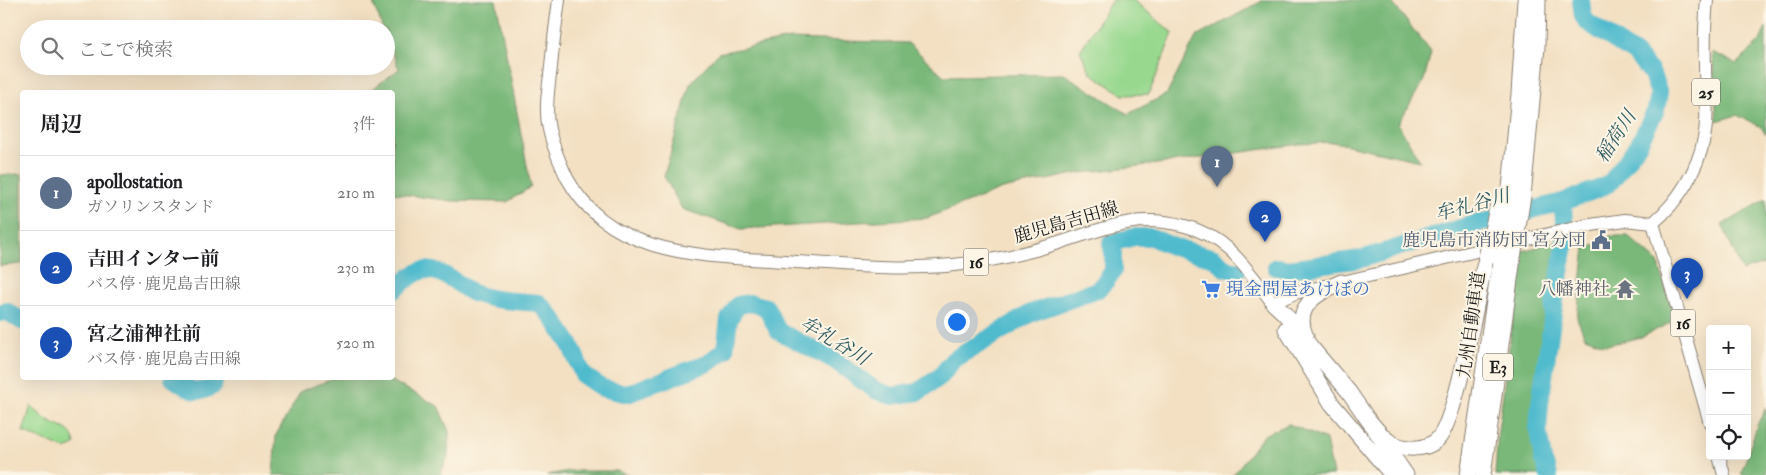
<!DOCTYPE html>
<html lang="ja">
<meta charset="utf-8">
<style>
body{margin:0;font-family:"IM FELL Double Pica","Noto Serif JP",serif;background:#f6f6f6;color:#202124}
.controls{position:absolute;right:15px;bottom:15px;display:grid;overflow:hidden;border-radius:5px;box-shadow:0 5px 20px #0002}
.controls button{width:45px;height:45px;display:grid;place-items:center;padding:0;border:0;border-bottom:1px solid #e0e0e0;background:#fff;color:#202124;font:25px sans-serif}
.you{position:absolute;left:956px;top:321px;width:18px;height:18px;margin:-12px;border:4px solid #fff;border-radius:50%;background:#1a73e8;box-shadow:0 0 0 8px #1a73e833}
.badge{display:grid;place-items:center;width:32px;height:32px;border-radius:50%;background:#1a73e8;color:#fff;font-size:16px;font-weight:700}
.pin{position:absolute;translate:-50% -41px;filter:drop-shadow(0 1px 2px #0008)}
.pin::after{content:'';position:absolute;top:26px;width:18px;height:15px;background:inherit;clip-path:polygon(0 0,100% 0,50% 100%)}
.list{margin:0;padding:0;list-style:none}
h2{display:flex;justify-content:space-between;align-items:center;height:65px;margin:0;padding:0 20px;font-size:21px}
h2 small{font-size:16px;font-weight:400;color:#757577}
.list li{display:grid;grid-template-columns:32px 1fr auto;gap:15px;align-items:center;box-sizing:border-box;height:75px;padding:0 20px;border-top:1px solid #e0e0e0}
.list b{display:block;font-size:19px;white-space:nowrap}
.list p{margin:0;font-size:16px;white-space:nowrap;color:#757577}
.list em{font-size:16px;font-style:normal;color:#757577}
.icon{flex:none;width:28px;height:28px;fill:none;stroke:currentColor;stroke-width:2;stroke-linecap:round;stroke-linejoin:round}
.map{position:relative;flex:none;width:1766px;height:475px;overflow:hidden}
.search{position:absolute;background:#fff;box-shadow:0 5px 20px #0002;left:20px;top:20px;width:375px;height:55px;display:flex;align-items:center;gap:12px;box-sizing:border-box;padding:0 18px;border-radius:28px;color:#757577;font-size:19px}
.panel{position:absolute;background:#fff;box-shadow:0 5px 20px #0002;left:20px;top:90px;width:375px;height:290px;border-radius:5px}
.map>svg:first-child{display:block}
</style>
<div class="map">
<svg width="1766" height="475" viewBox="0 0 1766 475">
<rect width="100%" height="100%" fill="#fcf5e5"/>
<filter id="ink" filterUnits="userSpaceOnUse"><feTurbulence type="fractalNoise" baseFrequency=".02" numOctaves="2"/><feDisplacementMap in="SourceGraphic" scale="10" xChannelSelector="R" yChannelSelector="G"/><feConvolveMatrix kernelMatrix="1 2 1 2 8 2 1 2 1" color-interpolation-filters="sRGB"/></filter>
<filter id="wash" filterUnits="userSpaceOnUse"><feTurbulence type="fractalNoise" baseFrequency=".0096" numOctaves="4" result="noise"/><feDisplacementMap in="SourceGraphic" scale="20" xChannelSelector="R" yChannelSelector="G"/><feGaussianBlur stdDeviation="1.12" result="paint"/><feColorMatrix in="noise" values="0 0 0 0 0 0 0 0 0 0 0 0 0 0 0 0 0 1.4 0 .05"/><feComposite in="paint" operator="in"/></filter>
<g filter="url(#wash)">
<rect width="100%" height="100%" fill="#f3e0c3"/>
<path fill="#97d88e" stroke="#5a7a55" d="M 1112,0 L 1133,0 L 1173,33 L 1149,94 L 1123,95 L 1091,73 L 1080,51 Z
M 31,406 C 37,411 43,418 50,422 C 64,429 72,428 75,445 L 65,449 L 23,432 Z"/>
<path fill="#79b879" stroke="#4a6a4a" d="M 374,0 L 496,0 L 531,187 L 507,202 L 452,201 L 393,193 L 392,92 L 368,92 L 399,69 L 386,36 L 386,29 L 383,29 L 373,3 Z
M 1264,0 L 1390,0 L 1431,52 L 1424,80 L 1398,124 L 1420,161 L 1334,142 L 1300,144 L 1165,163 L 1080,173 L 1002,189 L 927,218 L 741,229 L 682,209 L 664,176 L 690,84 L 718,53 L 790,39 L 908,43 L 944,76 L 1064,74 L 1128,114 L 1167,94 L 1196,37 Z
M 1766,27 L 1766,135 L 1761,127 L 1737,115 L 1717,121 L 1712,52 L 1737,64 L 1760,41 Z
M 22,174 L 22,264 L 0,266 L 0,175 Z
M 1766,199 L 1766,264 L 1760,265 L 1742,271 L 1722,224 L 1733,219 Z
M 1610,236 L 1628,236 L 1658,262 L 1674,317 L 1672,322 L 1642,337 L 1606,345 L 1585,337 L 1577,318 L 1585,247 L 1592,245 L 1605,245 L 1606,238 Z
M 1552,243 L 1559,243 L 1559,248 L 1547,321 L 1533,424 L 1536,452 L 1544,475 L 1495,475 L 1498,431 L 1522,251 Z
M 335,378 L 390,380 L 438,406 L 449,431 L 448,456 L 440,475 L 273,475 L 276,435 L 301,391 Z
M 1766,408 L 1766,475 L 1742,475 L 1742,471 L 1758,423 Z
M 1289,424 L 1326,440 L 1333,475 L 1233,475 L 1264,435 Z
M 569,471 L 618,471 L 627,475 L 547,475 Z"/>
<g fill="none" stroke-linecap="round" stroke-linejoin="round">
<path stroke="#51bbce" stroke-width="18" d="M 1276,267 L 1288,269 L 1361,259 L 1467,226 L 1563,202 L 1598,189 L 1610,183 L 1638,145 L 1656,110 L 1659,93 L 1651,72 L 1635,54 L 1587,22 L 1583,16 L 1581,0
M 392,291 C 417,272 423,261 453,280 C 460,284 466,290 473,293 C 493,301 517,301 539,303 L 552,317 L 571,346 L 583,375 L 602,388 L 627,394 L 708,363 L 725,350 L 729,319 L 738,305 L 751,303 L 766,307 L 778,331 L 834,360 L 875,390 L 892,396 L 918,392 L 941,376 L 953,360 L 1031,313 L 1097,290 L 1106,281 L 1113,271 L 1113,253 L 1111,243 L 1134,237 L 1151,237 L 1174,247 L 1214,258 L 1225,268 L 1237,271
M 0,313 L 6,311 L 22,321
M 173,378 C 189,389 195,396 213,386 L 215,378
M 1549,475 L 1543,460 L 1538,430 L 1540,404 L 1555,300 L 1565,245 L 1563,202"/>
</g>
</g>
<g filter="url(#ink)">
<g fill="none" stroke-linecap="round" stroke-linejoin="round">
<g stroke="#887e70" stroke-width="14">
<path id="major" d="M 559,0 C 556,22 553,44 551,67 C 549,85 545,105 548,124 C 551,143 559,161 567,178 C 610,258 706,256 784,261 C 852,266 922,273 990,260 C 1013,256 1037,250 1059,243 C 1106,228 1135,213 1185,226 C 1228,237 1247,270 1273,303 L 1295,293 L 1584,226 L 1625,220 L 1653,223
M 1653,223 C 1678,202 1698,170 1704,138 C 1709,115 1705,89 1705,65 C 1704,43 1705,22 1707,0
M 1653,223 L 1710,423
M 1719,456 L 1724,475"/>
</g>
<g stroke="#887e70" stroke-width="17">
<path id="highway" d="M 1523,196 L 1537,47 L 1538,0
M 1509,199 L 1519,94 L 1525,0
M 1273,303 L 1285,314 L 1311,347 L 1349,392 L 1406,475
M 1286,329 L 1332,404 L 1392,475
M 1306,337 C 1292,307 1317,293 1341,282
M 1366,417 C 1373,425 1381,436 1390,442 C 1403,450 1425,451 1437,440 C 1456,423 1477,297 1484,267
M 1468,475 L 1500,261
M 1483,475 L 1513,258"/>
</g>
<use href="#major" stroke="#fff" stroke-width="12"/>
<use href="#highway" stroke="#fff" stroke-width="15"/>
<g stroke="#887e70" stroke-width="17" stroke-linecap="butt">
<path id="highway-bridge" d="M 1513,258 L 1523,196
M 1500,261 L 1509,199
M 1484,267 L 1498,203"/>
</g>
<use href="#highway-bridge" stroke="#fff" stroke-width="15"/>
</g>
</g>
<defs>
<g id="civic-bare" transform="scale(1.5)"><path d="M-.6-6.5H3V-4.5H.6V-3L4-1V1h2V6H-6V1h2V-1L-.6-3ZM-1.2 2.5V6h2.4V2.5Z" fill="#5c6f8a" stroke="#fcf5e5" stroke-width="2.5" paint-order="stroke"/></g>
<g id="supermarket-bare" transform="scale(1.5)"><path d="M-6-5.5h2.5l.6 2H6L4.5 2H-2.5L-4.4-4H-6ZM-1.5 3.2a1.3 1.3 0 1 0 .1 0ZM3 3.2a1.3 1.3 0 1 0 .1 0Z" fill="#3f7fe0" stroke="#fcf5e5" stroke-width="2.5" paint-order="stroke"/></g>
<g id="temple-bare" transform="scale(1.5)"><path d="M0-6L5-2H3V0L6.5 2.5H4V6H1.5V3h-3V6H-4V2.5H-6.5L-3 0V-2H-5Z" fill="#6b7280" stroke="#fcf5e5" stroke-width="2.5" paint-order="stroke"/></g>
</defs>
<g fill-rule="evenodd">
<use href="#civic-bare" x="1601" y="240"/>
<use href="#supermarket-bare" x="1211" y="289"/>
<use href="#temple-bare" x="1625" y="289"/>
</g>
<g text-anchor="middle" stroke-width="4" stroke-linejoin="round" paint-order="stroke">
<g fill="#fcf5e5" stroke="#5f5d58" stroke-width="1">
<rect x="1692" y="78.5" width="28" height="27" rx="4"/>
<rect x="963.5" y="248.5" width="25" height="27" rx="4"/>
<rect x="1670.5" y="309.5" width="25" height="27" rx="4"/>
<rect x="1483" y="353.5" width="30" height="27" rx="4"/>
</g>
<g font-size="16" font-weight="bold" fill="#1c1c1c">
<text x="1706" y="98">25</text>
<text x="976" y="268">16</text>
<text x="1683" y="329">16</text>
<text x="1498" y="373">E3</text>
</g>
<g font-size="18" fill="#1c1c1c" stroke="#fcf5e5">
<text transform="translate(1066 222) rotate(-16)" y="6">鹿児島吉田線</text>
<text transform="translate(1471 325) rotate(-82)" y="6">九州自動車道</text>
</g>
<g font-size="18" fill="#4e5e75" stroke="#fcf5e5" text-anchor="end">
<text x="1586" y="246">鹿児島市消防団 宮分団</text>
</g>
<g font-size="18" fill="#366cbe" stroke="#fcf5e5" text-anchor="start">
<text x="1226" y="295">現金問屋あけぼの</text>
</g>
<g font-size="18" fill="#5b616d" stroke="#fcf5e5" text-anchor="end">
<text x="1610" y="295">八幡神社</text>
</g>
<g font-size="19" font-style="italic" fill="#315c63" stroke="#fcf5e5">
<text transform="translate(1615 136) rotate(-57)" y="7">稲荷川</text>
<text transform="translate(1472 204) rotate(-15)" y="7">牟礼谷川</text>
<text transform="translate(835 340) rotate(31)" y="7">牟礼谷川</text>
</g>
</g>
</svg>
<div class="controls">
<button>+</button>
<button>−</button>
<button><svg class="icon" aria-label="locate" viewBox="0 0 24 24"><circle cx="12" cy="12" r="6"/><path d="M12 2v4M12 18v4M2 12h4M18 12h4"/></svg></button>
</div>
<div class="you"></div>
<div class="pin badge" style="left:1217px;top:187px;background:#5c6f8a">1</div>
<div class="pin badge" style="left:1265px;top:242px;background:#1a4fb4">2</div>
<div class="pin badge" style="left:1687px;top:299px;background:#1a4fb4">3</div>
<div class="search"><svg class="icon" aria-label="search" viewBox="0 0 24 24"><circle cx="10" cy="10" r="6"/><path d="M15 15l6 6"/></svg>ここで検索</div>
<section class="panel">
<h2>周辺<small>3件</small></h2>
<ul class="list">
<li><span class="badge" style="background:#5c6f8a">1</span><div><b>apollostation</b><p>ガソリンスタンド</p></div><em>210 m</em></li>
<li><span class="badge" style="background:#1a4fb4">2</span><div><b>吉田インター前</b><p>バス停 · 鹿児島吉田線</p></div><em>230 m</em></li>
<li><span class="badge" style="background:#1a4fb4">3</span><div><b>宮之浦神社前</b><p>バス停 · 鹿児島吉田線</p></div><em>520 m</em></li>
</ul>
</section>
</div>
